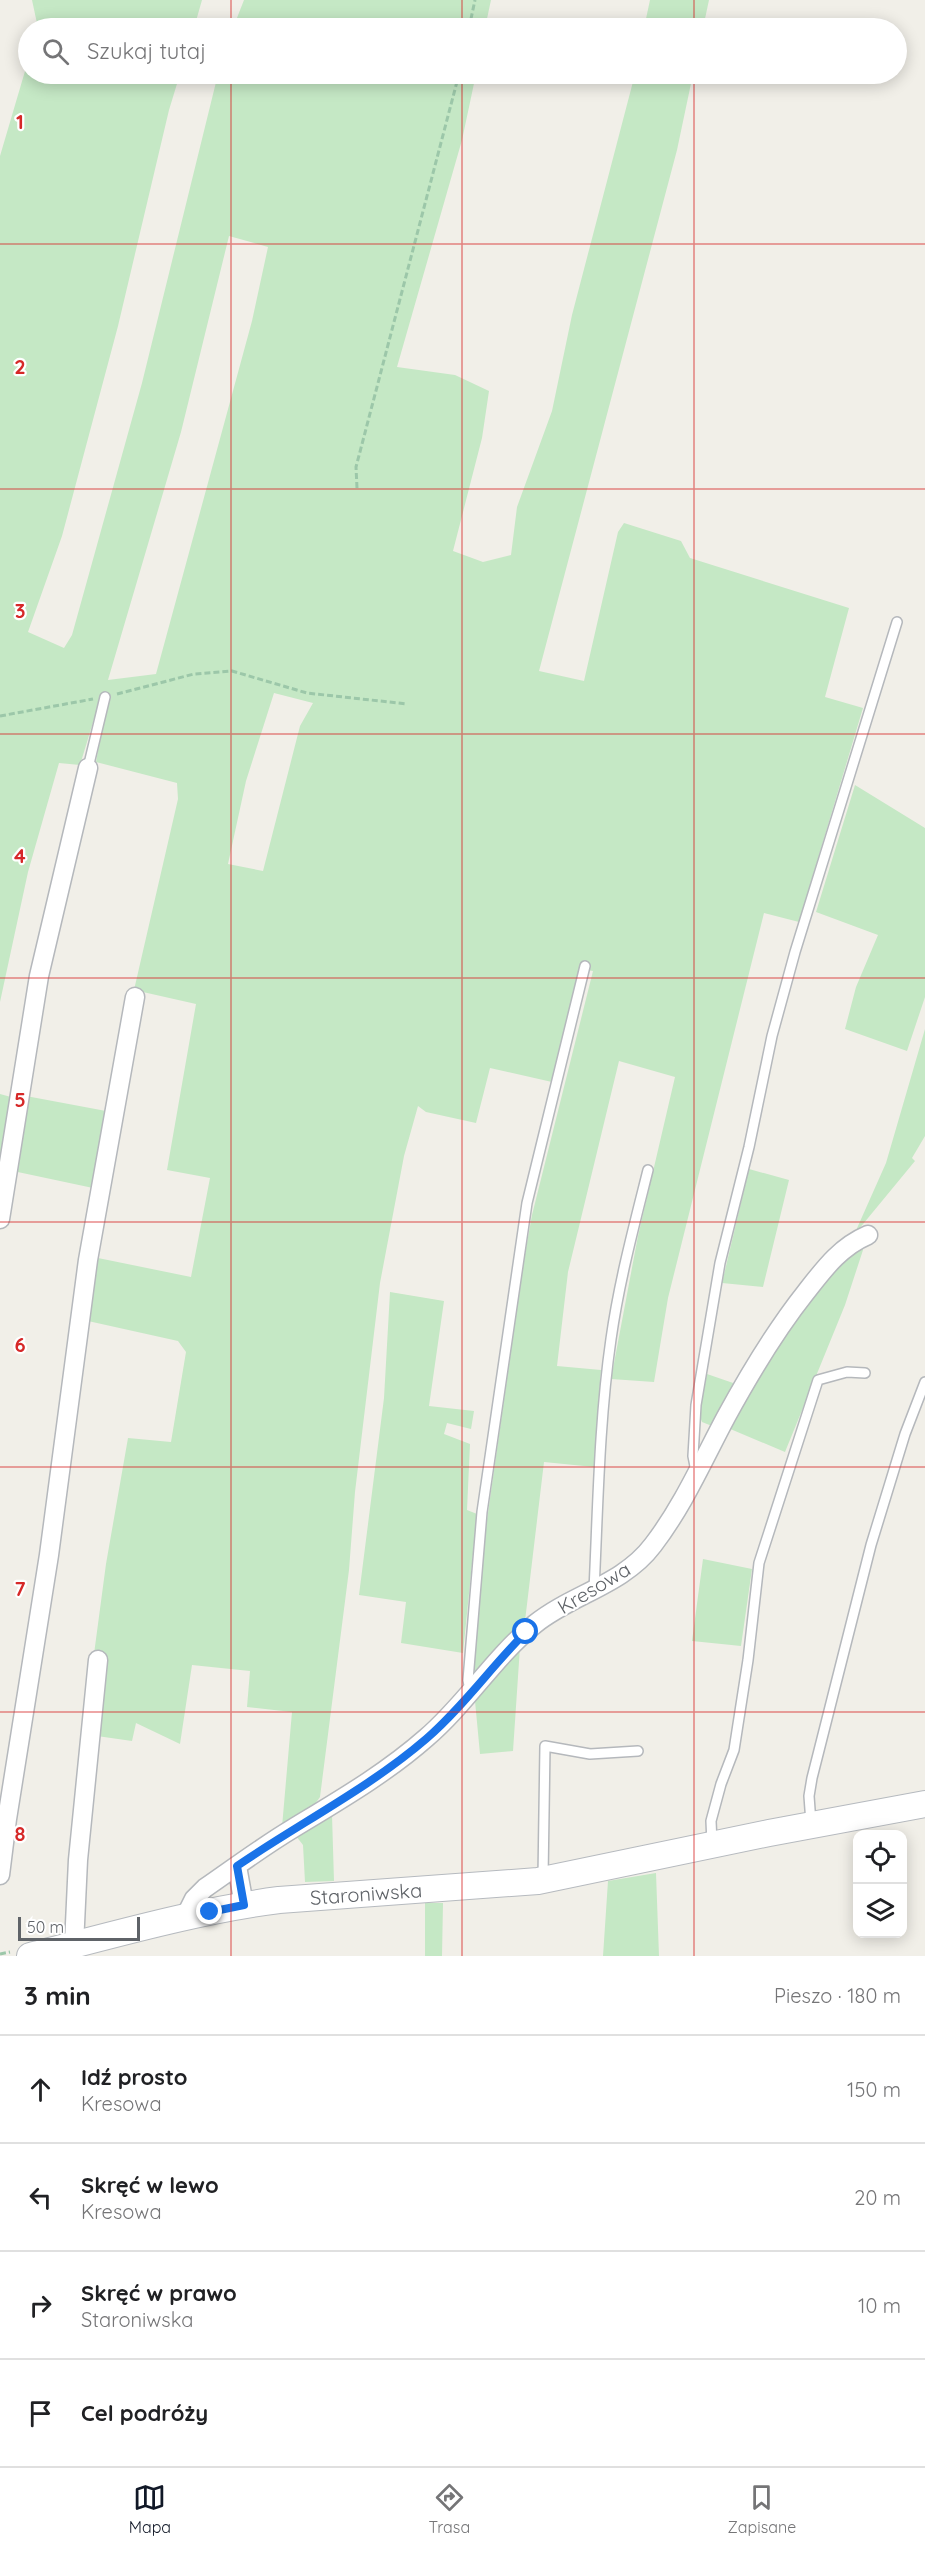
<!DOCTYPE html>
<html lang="pl">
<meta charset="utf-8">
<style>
body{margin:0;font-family:Quicksand,sans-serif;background:#f6f6f6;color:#202124}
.controls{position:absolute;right:18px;bottom:18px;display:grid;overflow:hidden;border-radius:12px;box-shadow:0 3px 15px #0003}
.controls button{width:54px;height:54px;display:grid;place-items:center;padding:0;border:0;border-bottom:2px solid #e0e0e0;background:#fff;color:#202124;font:30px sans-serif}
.scale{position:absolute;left:18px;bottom:15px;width:122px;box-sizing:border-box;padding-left:6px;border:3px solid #5f6368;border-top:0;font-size:16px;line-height:21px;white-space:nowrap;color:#5f6368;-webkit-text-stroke:4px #fff;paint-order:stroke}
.stop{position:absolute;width:18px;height:18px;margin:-14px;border:4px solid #1a73e8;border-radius:50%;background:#fff}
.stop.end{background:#1a73e8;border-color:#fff;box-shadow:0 2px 6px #0008}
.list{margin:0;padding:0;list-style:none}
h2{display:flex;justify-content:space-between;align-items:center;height:78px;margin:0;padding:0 24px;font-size:26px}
h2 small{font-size:20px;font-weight:400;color:#757577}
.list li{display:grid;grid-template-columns:39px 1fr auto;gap:18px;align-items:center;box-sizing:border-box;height:108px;padding:0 24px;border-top:2px solid #e0e0e0}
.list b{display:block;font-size:22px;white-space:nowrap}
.list p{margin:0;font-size:20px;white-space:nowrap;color:#757577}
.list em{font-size:20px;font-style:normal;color:#757577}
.icon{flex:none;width:33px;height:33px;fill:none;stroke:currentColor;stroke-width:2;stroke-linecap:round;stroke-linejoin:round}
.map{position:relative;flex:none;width:925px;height:1956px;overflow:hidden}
.search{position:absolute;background:#fff;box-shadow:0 3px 15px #0003;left:18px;right:18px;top:18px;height:66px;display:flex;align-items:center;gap:15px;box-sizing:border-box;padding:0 21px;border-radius:33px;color:#757577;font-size:22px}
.sheet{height:510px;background:#fff}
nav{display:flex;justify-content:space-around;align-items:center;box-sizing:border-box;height:84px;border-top:2px solid #e0e0e0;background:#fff;font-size:16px;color:#757577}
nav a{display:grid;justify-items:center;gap:3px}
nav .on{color:#111827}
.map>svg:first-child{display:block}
</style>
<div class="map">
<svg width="925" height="1956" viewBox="0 0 925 1956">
<rect width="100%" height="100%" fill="#f1efe8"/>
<path fill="#c5e8c5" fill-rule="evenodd" d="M 32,0 L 202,0 L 194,28 L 38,28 Z
M 244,0 L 491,0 L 485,28 L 233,28 Z
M 650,0 L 709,0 L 703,28 L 644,28 Z
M 28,61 L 28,74 L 180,74 L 169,110 L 118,326 L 62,536 L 28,632 L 64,648 L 72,635 L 142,383 L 218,74 L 476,74 L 462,140 L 397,367 L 455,375 L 489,391 L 482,438 L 453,551 L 483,562 L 511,555 L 517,507 L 552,411 L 572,315 L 635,74 L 693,74 L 677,150 L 539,671 L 584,681 L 618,532 L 624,523 L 681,541 L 690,558 L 849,608 L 825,697 L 863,708 L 799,922 L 764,913 L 668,1298 L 654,1382 L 611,1379 L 638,1236 L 675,1077 L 619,1061 L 568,1272 L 557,1366 L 601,1370 L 594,1467 L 544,1462 L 525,1621 L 473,1678 L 486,1527 L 523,1265 L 532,1215 L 593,971 L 579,969 L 552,1082 L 490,1068 L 476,1123 L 426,1112 L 418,1106 L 404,1156 L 380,1283 L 355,1492 L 349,1570 L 320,1797 L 312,1808 L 282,1827 L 292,1712 L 247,1707 L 250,1671 L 192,1665 L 180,1744 L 136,1723 L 132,1741 L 97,1736 L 94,1654 L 106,1564 L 128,1438 L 171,1442 L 186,1352 L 178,1341 L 88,1321 L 98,1258 L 191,1277 L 210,1178 L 167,1170 L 196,1004 L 134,990 L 178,799 L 177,783 L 96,762 L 103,723 L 94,719 L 80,765 L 59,763 L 28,872 L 0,1002 L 0,156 ZM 229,236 L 268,247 L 252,321 L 156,674 L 108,680 L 181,432 ZM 274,693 L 313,703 L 300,726 L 263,871 L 228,864 L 246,781 Z
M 855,785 L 925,828 L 925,997 L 907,1051 L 845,1029 L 856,987 L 878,935 L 816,912 Z
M 925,1029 L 925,1136 L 912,1158 L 915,1161 L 854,1235 L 886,1163 Z
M 0,1094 L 11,1097 L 0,1179 Z
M 26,1096 L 106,1111 L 93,1188 L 13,1171 Z
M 749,1169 L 789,1180 L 763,1287 L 722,1283 Z
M 861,1243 L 863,1250 L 845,1305 L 785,1452 L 728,1428 L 752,1379 L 824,1278 Z
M 390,1292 L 444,1301 L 429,1406 L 474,1411 L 471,1429 L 447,1423 L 444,1434 L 470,1444 L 467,1510 L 477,1514 L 463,1653 L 401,1643 L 406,1602 L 359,1595 L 384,1398 Z
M 707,1374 L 736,1384 L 712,1426 L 702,1422 L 699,1414 Z
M 703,1559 L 752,1569 L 741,1646 L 692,1641 Z
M 520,1647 L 513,1751 L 480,1754 L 475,1701 Z
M 332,1815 L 334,1881 L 305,1882 L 303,1845 L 296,1836 Z
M 656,1873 L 659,1956 L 603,1956 L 608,1881 Z
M 425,1903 L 443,1903 L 442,1956 L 425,1956 Z"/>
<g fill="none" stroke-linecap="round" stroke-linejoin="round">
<g stroke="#b5b8bc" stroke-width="12">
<path id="lane" d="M 88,768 L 105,697
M 696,1471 L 693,1456 L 696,1405 L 720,1263 L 749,1147 L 772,1036 L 795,952 L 897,622
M 594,1590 C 598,1507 599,1422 611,1339 C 619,1282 634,1226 648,1170
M 470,1690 L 468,1680 L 482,1512 L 527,1203 L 585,966
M 811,1823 L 809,1796 L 812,1778 L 871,1545 L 905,1434 L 925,1382
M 712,1843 L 711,1821 L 721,1784 L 734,1750 L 748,1660 L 759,1563 L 818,1380 L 847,1372 L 865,1373
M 543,1878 L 545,1746 L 590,1754 L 638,1751"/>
</g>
<g stroke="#b5b8bc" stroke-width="21">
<path id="street" d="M 0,1219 L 39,976 L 88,768
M 237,1866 L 244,1905
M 0,1875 L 7,1819 L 49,1555 L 88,1260 L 135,997
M 185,1917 L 194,1899 L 205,1888 C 234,1868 262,1847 292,1829 C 338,1801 385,1774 426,1738 C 466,1704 494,1657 535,1624 C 572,1594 623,1585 653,1545 C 683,1506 703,1460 726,1417 C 750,1373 775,1331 806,1292 C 824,1269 840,1247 868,1235
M 74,1945 L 78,1860 L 98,1660"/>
</g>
<g stroke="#b6babf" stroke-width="28">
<path id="secondary" d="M 30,1956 C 113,1935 195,1911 279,1900 L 538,1881 L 769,1833 L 925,1804"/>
</g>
<path stroke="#9cc7a9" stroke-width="3" stroke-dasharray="6 3" stroke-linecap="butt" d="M 469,28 L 475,0
M 357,488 L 356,467 L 459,74
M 117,694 L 194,674 L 232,671 L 307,693 L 407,704
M 0,716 L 93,699
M 0,1954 L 10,1952"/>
<use href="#lane" stroke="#fff" stroke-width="9"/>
<use href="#street" stroke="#fff" stroke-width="18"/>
<use href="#secondary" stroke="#fff" stroke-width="26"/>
</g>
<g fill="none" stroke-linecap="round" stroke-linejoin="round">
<path stroke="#1a73e8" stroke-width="8" d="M 210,1912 L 244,1905 L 237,1866 C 300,1823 369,1788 426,1739 C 463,1707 491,1667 526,1632"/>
</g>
<path fill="none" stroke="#d62828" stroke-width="1.5" stroke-opacity="0.55" d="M 231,0 L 231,28M 462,0 L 462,28M 694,0 L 694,28M 231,74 L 231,1956M 462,74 L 462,1956M 694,74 L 694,1956M 0,244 L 925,244M 0,489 L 925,489M 0,734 L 925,734M 0,978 L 925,978M 0,1222 L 925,1222M 0,1467 L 925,1467M 0,1712 L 925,1712"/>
<g text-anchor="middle" stroke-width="4.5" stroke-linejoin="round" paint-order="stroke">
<g font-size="20" fill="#5f6368" stroke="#fff">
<text transform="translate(594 1588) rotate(-31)" y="7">Kresowa</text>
<text transform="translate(366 1894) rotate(-4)" y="7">Staroniwska</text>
</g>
</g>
<g font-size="20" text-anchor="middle" font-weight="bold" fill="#d62828" stroke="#fff" stroke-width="4.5" stroke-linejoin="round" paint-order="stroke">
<text x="20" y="129">1</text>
<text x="20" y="374">2</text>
<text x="20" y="618">3</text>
<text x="20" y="863">4</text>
<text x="20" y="1107">5</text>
<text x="20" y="1352">6</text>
<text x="20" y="1596">7</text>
<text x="20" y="1841">8</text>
</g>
</svg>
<div class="controls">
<button><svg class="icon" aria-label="locate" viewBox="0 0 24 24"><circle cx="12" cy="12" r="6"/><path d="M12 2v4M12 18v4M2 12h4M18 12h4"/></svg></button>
<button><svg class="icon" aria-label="layers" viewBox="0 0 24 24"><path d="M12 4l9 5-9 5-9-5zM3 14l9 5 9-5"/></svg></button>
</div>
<div class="scale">50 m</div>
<div class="stop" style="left:526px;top:1632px"></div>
<div class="stop end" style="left:210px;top:1912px"></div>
<div class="search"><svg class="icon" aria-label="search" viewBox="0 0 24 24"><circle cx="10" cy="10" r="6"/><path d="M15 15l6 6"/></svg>Szukaj tutaj</div>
</div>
<section class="sheet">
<h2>3 min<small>Pieszo · 180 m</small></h2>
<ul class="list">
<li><svg class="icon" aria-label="ahead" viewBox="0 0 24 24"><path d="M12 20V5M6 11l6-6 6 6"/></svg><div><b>Idź prosto</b><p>Kresowa</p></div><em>150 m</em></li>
<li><svg class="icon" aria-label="left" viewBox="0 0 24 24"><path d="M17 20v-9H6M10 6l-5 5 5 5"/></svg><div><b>Skręć w lewo</b><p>Kresowa</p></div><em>20 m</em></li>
<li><svg class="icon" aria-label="right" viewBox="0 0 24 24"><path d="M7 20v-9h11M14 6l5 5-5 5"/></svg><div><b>Skręć w prawo</b><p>Staroniwska</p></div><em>10 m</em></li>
<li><svg class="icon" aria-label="arrive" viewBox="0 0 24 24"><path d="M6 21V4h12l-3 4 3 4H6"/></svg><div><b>Cel podróży</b></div></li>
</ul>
</section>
<nav>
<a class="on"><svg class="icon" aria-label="map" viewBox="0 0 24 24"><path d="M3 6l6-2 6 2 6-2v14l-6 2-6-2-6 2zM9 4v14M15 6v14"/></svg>Mapa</a>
<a><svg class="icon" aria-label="directions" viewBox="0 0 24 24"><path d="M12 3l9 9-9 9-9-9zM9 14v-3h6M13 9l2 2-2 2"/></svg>Trasa</a>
<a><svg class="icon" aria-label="saved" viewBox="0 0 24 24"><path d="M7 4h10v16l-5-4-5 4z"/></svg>Zapisane</a>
</nav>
